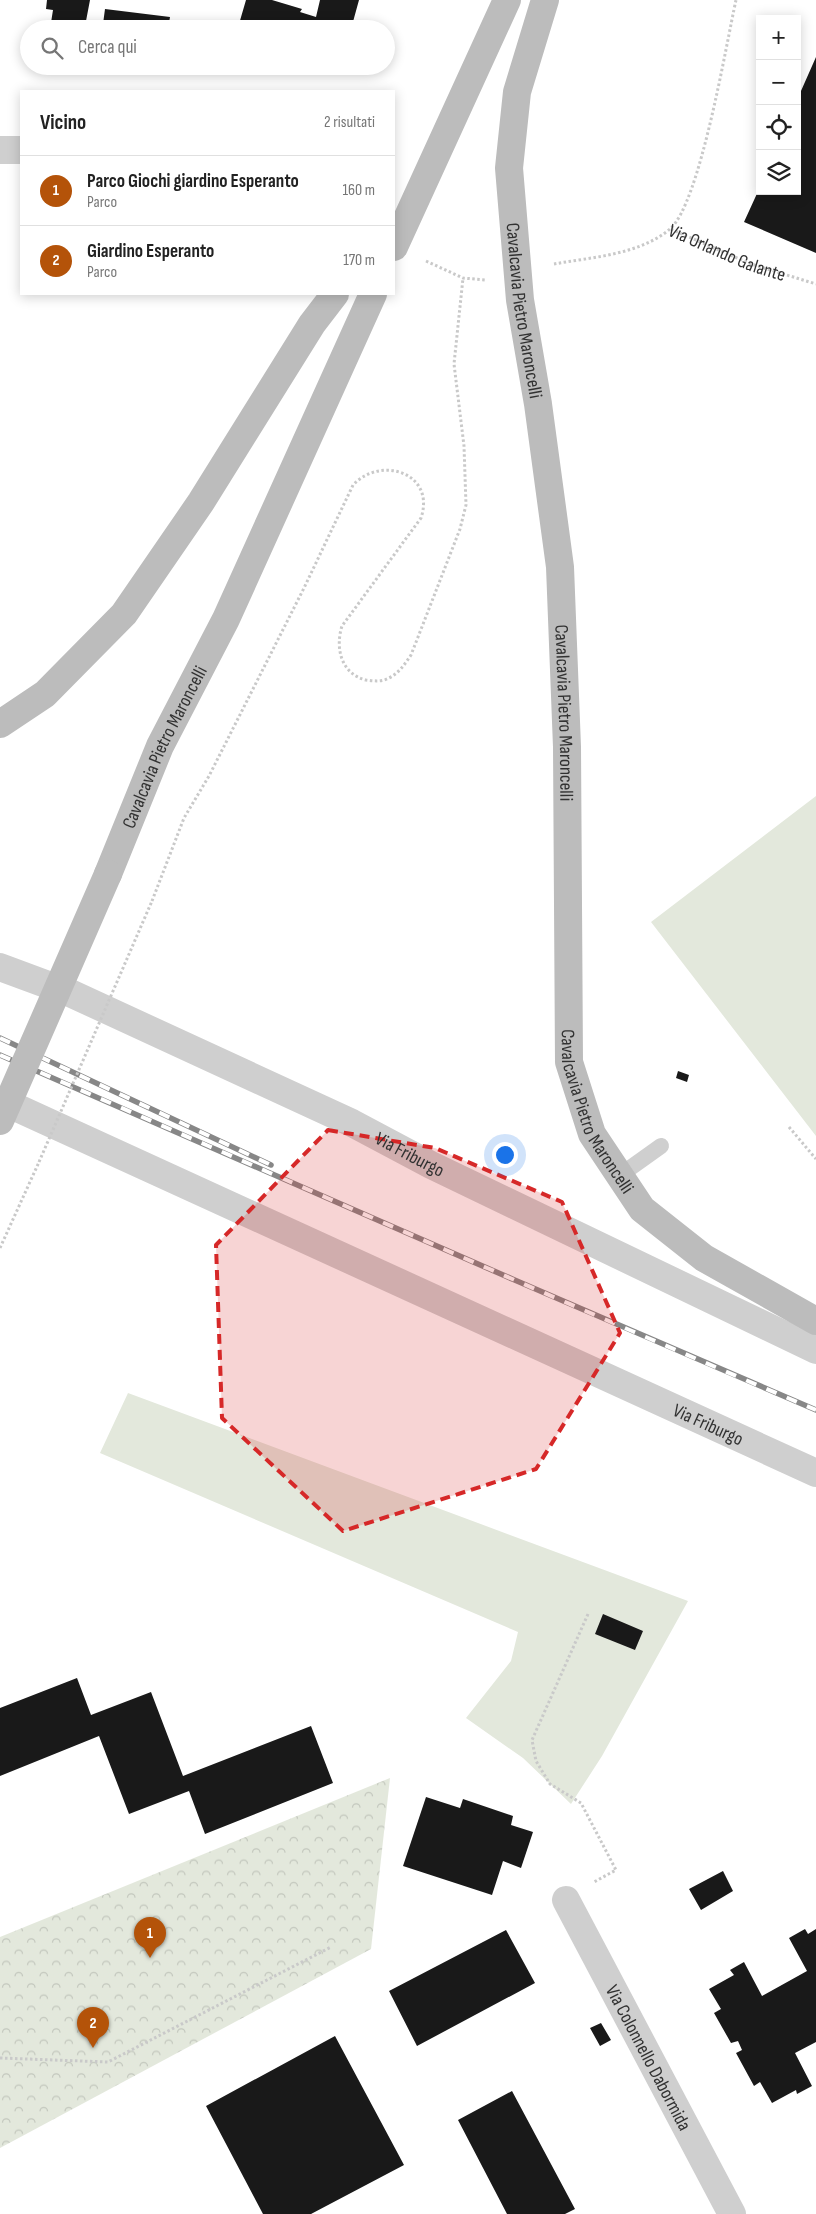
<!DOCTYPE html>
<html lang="it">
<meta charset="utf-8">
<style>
body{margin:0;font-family:"Sofia Sans Condensed",sans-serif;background:#f6f6f6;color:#222}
.controls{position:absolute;right:15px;top:15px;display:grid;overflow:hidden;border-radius:0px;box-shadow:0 2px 12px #0003}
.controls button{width:45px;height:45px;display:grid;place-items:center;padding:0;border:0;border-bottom:1px solid #e0e0e0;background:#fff;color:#222;font:25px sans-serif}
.you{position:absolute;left:504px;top:1154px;width:18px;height:18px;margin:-12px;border:4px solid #fff;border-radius:50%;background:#1a73e8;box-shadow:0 0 0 8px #1a73e833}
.badge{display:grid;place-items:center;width:32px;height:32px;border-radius:50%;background:#b45309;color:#fff;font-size:16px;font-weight:700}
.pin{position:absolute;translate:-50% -41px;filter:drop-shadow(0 1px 2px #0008)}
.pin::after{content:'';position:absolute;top:26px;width:18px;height:15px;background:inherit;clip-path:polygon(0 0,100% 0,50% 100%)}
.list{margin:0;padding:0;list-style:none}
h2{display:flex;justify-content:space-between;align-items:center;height:65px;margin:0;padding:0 20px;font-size:21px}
h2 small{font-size:16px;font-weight:400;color:#767676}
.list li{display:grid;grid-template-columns:32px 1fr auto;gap:15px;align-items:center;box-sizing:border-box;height:70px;padding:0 20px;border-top:1px solid #e0e0e0}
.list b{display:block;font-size:19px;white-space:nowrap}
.list p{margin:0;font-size:16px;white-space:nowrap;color:#767676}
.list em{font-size:16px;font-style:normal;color:#767676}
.icon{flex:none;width:28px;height:28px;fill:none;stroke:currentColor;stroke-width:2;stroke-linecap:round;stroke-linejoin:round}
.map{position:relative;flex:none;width:816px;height:2214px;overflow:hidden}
.search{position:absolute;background:#fff;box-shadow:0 2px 12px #0003;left:20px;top:20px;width:375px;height:55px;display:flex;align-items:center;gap:12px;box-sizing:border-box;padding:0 18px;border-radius:28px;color:#767676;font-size:19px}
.panel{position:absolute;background:#fff;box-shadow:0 2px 12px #0003;left:20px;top:90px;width:375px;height:205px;border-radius:0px}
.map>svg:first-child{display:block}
</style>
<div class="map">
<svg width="816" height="2214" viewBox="0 0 816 2214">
<defs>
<pattern id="forest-crowns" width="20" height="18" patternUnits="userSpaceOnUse" patternTransform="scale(1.25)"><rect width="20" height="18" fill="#e3e8dc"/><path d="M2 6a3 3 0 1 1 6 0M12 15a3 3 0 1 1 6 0" fill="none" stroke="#c3c7bd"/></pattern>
</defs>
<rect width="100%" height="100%" fill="#fff"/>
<path fill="url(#forest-crowns)" d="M 390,1778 L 371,1949 L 0,2148 L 0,1937 Z"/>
<path fill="#e3e8dc" d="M 816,796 L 816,1136 L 651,922 Z
M 128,1393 L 688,1601 L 602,1756 L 571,1804 L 523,1758 L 466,1718 L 511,1661 L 518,1632 L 100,1453 Z"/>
<path fill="#191919" d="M 47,0 L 90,0 L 86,21 L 103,24 L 105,9 L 170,17 L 168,29 L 50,29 L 53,10 L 46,9 Z
M 246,0 L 272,0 L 302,9 L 300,12 L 316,17 L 320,0 L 359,0 L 351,29 L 255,29 L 239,24 Z
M 816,57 L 816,253 L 744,222 L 760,187 L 760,191 L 797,191 L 797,100 Z
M 312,66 L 341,66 L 339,74 Z
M 678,1071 L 689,1075 L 687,1082 L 676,1078 Z
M 603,1614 L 643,1631 L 635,1650 L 595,1634 Z
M 77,1678 L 91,1715 L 151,1692 L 183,1776 L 311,1726 L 333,1783 L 205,1834 L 189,1791 L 129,1814 L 99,1736 L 0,1776 L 0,1708 Z
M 426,1797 L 460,1808 L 463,1799 L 513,1816 L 511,1825 L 533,1832 L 521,1868 L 503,1861 L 492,1895 L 403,1866 Z
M 723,1871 L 733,1891 L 701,1910 L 689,1889 Z
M 805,1929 L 808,1934 L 816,1929 L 816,2042 L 795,2053 L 812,2086 L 797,2094 L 796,2090 L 772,2103 L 760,2082 L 754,2086 L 736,2053 L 742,2050 L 738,2041 L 731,2043 L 714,2013 L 721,2009 L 709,1989 L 734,1975 L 730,1970 L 744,1962 L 762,1996 L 807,1971 L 789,1938 Z
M 506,1930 L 535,1983 L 417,2046 L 389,1991 Z
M 601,2023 L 611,2040 L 600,2046 L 590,2028 Z
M 335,2036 L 404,2165 L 311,2214 L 263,2214 L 206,2106 Z
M 512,2091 L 575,2209 L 565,2214 L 507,2214 L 458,2120 Z"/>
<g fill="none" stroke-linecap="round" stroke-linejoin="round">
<g stroke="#c9c9c9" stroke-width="3" stroke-dasharray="2.5 2.5" stroke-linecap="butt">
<path id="s1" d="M 671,229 L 751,264 L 816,284"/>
<path d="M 426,261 L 463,278 L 485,280"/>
<path d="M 554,264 C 592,257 639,255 670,229 C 700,203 726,45 736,0"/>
<path d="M 152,901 L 184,818 L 209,776 L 304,588 L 353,485 C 381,455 436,473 421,518 L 342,626 C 335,648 341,674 366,680 C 374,681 382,682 389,678 C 399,673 405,664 411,655 L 460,529 L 466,505 L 464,446 L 454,364 L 463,278"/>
<path d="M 789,1127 L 816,1159"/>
<path d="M 0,1248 L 39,1162"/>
<path d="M 588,1614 L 532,1740 L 536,1761 L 550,1784 L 581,1803 L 616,1870 L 594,1882"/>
<path d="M 0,2058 L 108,2062 L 331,1947"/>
</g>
<path stroke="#cfcfcf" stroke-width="16" d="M 619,1176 L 661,1146"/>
<g stroke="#cfcfcf" stroke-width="28">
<path d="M 0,150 L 21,150"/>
<path id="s2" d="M 566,1900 L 732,2214"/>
</g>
<g stroke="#cfcfcf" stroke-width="28">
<path id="s3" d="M 0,967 L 70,993 L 352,1123 L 431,1165 L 816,1350"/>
<path id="s4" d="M 0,1100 L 816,1473"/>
</g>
<g stroke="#bcbcbc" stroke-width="28">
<path id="s5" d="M 545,0 L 517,92 L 509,168 L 520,300 L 538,404 L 560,567 L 567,747 L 569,1062 L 592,1134 L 642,1209 L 704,1258 L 816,1321"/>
<path d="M 394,247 L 507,0"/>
<path d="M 0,724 L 45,694 L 124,614 L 201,502 L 312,324 L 335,294"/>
<path id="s6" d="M 108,874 L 160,746 L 226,619 L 373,294"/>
</g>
<g stroke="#878787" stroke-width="5.5">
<path id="rail" d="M 0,1038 L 271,1165
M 0,1055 C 272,1173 543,1294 816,1410"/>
</g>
<use href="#rail" stroke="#fff" stroke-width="4" stroke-dasharray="11" stroke-linecap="butt"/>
<path stroke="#c9c9c9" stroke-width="3" stroke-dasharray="2.5 2.5" stroke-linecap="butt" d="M 39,1162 L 152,901"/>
<path stroke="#bcbcbc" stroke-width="28" d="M 0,1121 L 108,874"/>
</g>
<path fill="#d62828" fill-opacity="0.2" stroke="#d62828" stroke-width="4" stroke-dasharray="10 6" stroke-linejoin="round" d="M 328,1130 L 435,1148 L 562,1202 L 620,1333 L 536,1469 L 343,1531 L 222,1418 L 216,1245 Z"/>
<g text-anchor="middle" stroke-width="5" stroke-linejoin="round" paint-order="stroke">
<g font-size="19" fill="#323232" stroke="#fff">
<text dy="7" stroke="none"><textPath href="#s1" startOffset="61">Via Orlando Galante</textPath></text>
<text dy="7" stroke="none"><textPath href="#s5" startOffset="316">Cavalcavia Pietro Maroncelli</textPath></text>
<text dy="7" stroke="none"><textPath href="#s5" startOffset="721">Cavalcavia Pietro Maroncelli</textPath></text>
<text dy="7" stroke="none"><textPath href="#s6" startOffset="139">Cavalcavia Pietro Maroncelli</textPath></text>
<text dy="7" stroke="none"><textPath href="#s5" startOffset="1126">Cavalcavia Pietro Maroncelli</textPath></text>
<text dy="7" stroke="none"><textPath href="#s3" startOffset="451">Via Friburgo</textPath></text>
<text dy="7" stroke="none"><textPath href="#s4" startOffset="779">Via Friburgo</textPath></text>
<text dy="7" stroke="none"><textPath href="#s2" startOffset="178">Via Colonnello Dabormida</textPath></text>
</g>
</g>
</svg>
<div class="controls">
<button>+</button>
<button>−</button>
<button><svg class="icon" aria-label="locate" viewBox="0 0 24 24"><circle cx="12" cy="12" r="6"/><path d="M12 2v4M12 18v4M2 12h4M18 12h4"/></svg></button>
<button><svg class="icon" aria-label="layers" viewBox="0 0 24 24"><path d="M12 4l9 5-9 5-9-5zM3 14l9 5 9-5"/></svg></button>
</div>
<div class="you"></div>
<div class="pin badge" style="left:150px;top:1958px">1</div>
<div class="pin badge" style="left:93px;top:2048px">2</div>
<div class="search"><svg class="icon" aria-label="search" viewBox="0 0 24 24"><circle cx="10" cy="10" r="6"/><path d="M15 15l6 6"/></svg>Cerca qui</div>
<section class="panel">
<h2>Vicino<small>2 risultati</small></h2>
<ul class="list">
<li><span class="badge">1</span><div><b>Parco Giochi giardino Esperanto</b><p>Parco</p></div><em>160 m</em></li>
<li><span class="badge">2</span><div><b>Giardino Esperanto</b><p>Parco</p></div><em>170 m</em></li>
</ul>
</section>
</div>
